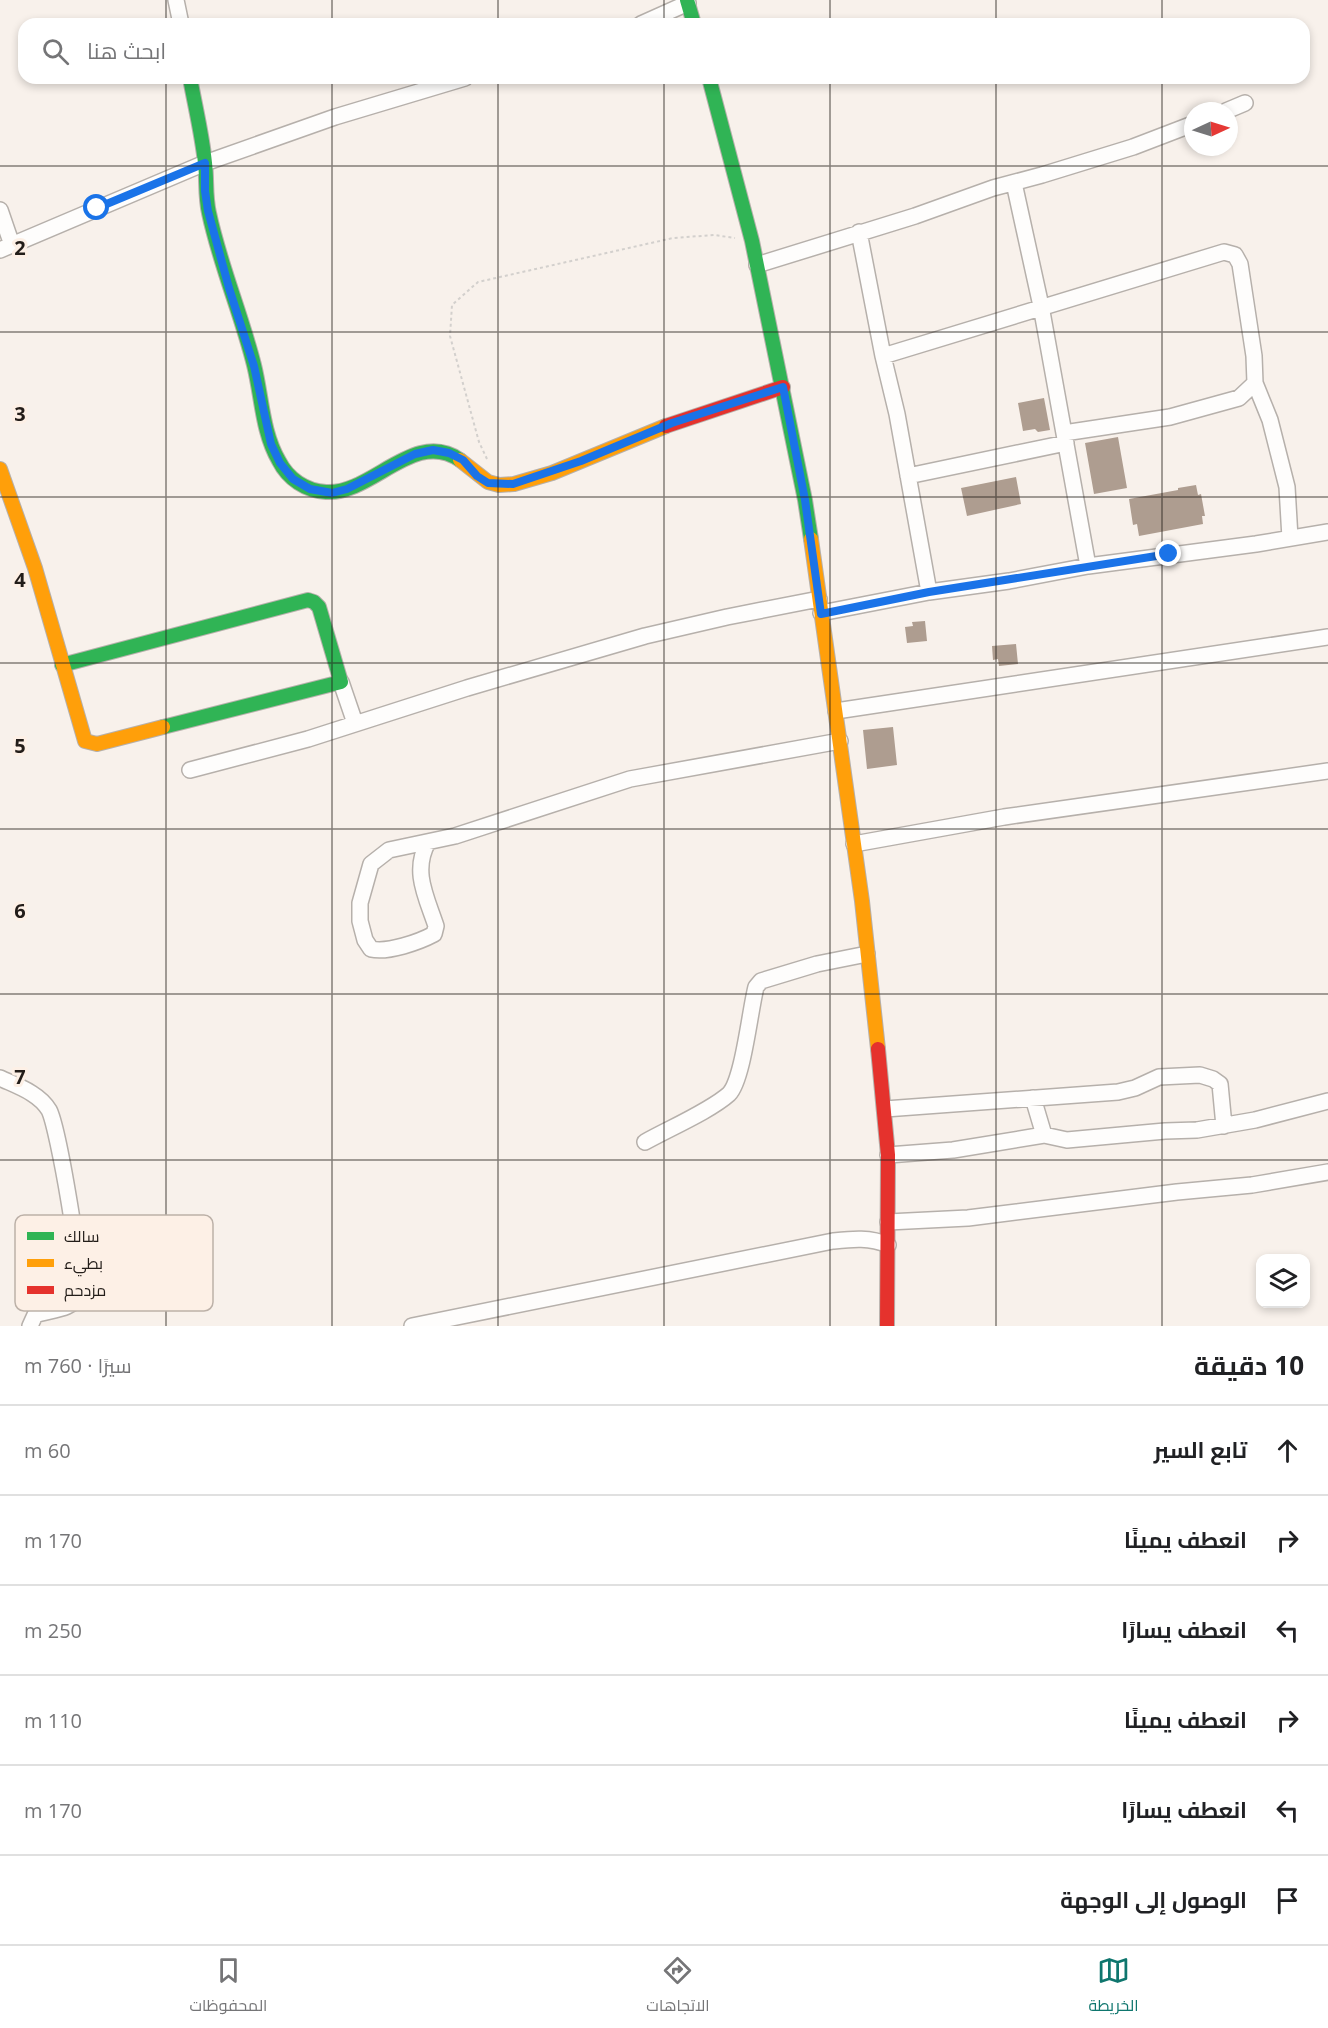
<!DOCTYPE html>
<html lang="ar">
<meta charset="utf-8">
<style>
body{margin:0;font-family:"Open Sans",Cairo,sans-serif;background:#f6f6f6;color:#202124;direction:rtl}
.controls{position:absolute;right:18px;bottom:18px;display:grid;overflow:hidden;border-radius:12px;box-shadow:0 3px 9px #0003}
.controls button{width:54px;height:54px;display:grid;place-items:center;padding:0;border:0;border-bottom:2px solid #e0e0e0;background:#fff;color:#202124;font:30px sans-serif}
.compass{position:absolute;left:1184px;top:102px;width:54px;height:54px;border-radius:50%;background:#fff;box-shadow:0 3px 9px #0003;rotate:86deg}
.stop{position:absolute;width:18px;height:18px;margin:-14px;border:4px solid #1a73e8;border-radius:50%;background:#fff}
.stop.end{background:#1a73e8;border-color:#fff;box-shadow:0 2px 6px #0008}
.list{margin:0;padding:0;list-style:none}
h2{display:flex;justify-content:space-between;align-items:center;height:78px;margin:0;padding:0 24px;font-size:26px}
h2 small{font-size:20px;font-weight:400;color:#757577}
.list li{display:grid;grid-template-columns:39px 1fr auto;gap:18px;align-items:center;box-sizing:border-box;height:90px;padding:0 24px;border-top:2px solid #e0e0e0}
.list b{display:block;font-size:22px;white-space:nowrap}
.list em{font-size:20px;font-style:normal;color:#757577}
.icon{flex:none;width:33px;height:33px;fill:none;stroke:currentColor;stroke-width:2;stroke-linecap:round;stroke-linejoin:round}
.map{position:relative;flex:none;width:1328px;height:1326px;overflow:hidden;direction:ltr}
.search{position:absolute;background:#fff;box-shadow:0 3px 9px #0003;left:18px;right:18px;top:18px;height:66px;display:flex;align-items:center;gap:15px;box-sizing:border-box;padding:0 21px;border-radius:18px;color:#757577;font-size:22px}
.sheet{height:618px;background:#fff}
nav{display:flex;justify-content:space-around;align-items:center;box-sizing:border-box;height:84px;border-top:2px solid #e0e0e0;background:#fff;font-size:16px;color:#757577}
nav a{display:grid;justify-items:center;gap:3px}
nav .on{color:#0f766e}
.map>svg:first-child{display:block}
</style>
<div class="map">
<svg width="1328" height="1326" viewBox="0 0 1328 1326">
<rect width="100%" height="100%" fill="#f8f1eb"/>
<path fill="#ae9d90" d="M 1044,398 L 1050,430 L 1038,432 L 1035,429 L 1023,431 L 1018,403 Z
M 1118,437 L 1127,488 L 1094,494 L 1085,443 Z
M 1016,477 L 1021,504 L 967,516 L 961,488 Z
M 1196,485 L 1198,495 L 1201,494 L 1205,516 L 1202,516 L 1203,524 L 1139,536 L 1137,524 L 1133,525 L 1129,499 L 1178,490 L 1178,488 Z
M 925,621 L 927,641 L 907,643 L 905,627 L 913,626 L 912,622 Z
M 1016,644 L 1018,664 L 999,666 L 998,659 L 993,660 L 992,646 Z
M 893,727 L 897,765 L 867,769 L 863,730 Z"/>
<g fill="none" stroke-linecap="round" stroke-linejoin="round">
<g stroke="#b6b0ab" stroke-width="18">
<path id="street" d="M 176,0 L 181,24
M 641,24 L 688,3
M 1226,111 L 1245,103
M 1014,183 L 1041,306 L 1088,566
M 0,210 L 12,245
M 859,232 L 883,356 L 897,414 L 929,592
M 0,250 L 205,163 L 335,117 L 465,78
M 757,265 L 915,216 L 993,188 L 1042,175 L 1133,147 L 1193,124
M 883,356 L 1224,252 L 1235,255 L 1240,264 L 1254,356 L 1255,383 L 1239,398 L 1170,417 L 1064,433
M 1255,383 L 1270,420 L 1287,487 L 1290,538
M 908,476 L 1066,443
M 821,613 L 929,592 L 1009,581 L 1088,566 L 1256,544 L 1328,532
M 341,682 L 355,723
M 836,711 L 1328,637
M 190,770 L 308,739 L 467,688 L 645,636 L 727,617 L 819,599
M 428,842 C 412,871 426,896 436,926 L 434,934 C 419,942 388,953 371,949 L 365,940 L 360,921 L 360,903 L 371,864 L 389,850 L 455,836 L 630,779 L 840,741
M 854,844 L 1004,817 L 1328,771
M 0,1078 C 17,1086 39,1093 49,1110 C 58,1127 84,1278 79,1295 C 74,1310 48,1310 35,1315 L 30,1326
M 1033,1098 L 1044,1135
M 885,1109 L 1118,1092 L 1135,1088 L 1159,1077 L 1200,1075 L 1213,1079 L 1220,1084 L 1224,1126
M 645,1142 C 668,1129 710,1111 729,1094 C 743,1080 750,1010 756,987 L 761,981 L 817,964 L 867,954
M 888,1155 L 953,1150 L 1044,1135 L 1067,1140 L 1165,1131 L 1197,1130 L 1255,1120 L 1328,1101
M 888,1222 L 968,1218 L 1177,1192 L 1252,1185 L 1328,1172
M 412,1326 L 833,1241 C 852,1239 870,1237 888,1245"/>
</g>
<g stroke="#b6b0ab" stroke-width="16">
<path id="fast" d="M 687,0 L 694,24
M 190,78 C 195,106 202,134 205,163 C 207,180 205,196 209,213 C 220,265 241,313 254,365 C 262,397 262,432 279,461 C 288,479 306,491 326,492 C 372,495 414,428 460,460
M 709,78 L 752,241 L 805,500 L 811,539
M 62,665 L 308,600 L 314,602 L 319,607 L 341,682 L 163,727"/>
</g>
<g stroke="#b6b0ab" stroke-width="16">
<path id="slow" d="M 460,460 L 488,482 L 499,485 L 514,484 L 552,473 L 666,426
M 0,469 L 35,568 L 85,741 L 97,744 L 163,727
M 811,539 L 862,901 L 878,1049"/>
</g>
<g stroke="#b6b0ab" stroke-width="16">
<path id="jam" d="M 666,426 L 783,387
M 878,1049 L 888,1155 L 887,1326"/>
</g>
<path stroke="#d3d0cd" stroke-width="2" stroke-dasharray="3 3" stroke-linecap="butt" d="M 487,459 L 479,442 L 450,336 L 452,305 L 478,282 L 673,238 L 714,235 L 735,238"/>
<use href="#street" stroke="#fefdfc" stroke-width="15"/>
<use href="#fast" stroke="#30b455" stroke-width="14"/>
<use href="#slow" stroke="#ff9f0a" stroke-width="14"/>
<use href="#jam" stroke="#e5322d" stroke-width="14"/>
</g>
<g fill="none" stroke-linecap="round" stroke-linejoin="round">
<path stroke="#1a73e8" stroke-width="8" d="M 97,208 L 205,163 L 205,191 L 208,211 L 229,288 L 254,366 L 271,444 L 280,463 L 293,479 L 310,489 L 332,493 L 347,489 L 415,454 L 433,450 L 449,453 L 463,460 L 477,476 L 488,483 L 513,484 L 581,461 L 672,423 L 783,387 L 805,500 L 821,614 L 929,592 L 1169,554"/>
</g>
<path fill="none" stroke="#231d19" stroke-width="1.5" stroke-opacity="0.55" d="M 166,0 L 166,24M 332,0 L 332,24M 498,0 L 498,24M 664,0 L 664,24M 830,0 L 830,24M 996,0 L 996,24M 1162,0 L 1162,24M 166,78 L 166,1326M 332,78 L 332,1326M 498,78 L 498,1326M 664,78 L 664,1326M 830,78 L 830,1326M 996,78 L 996,1326M 1162,78 L 1162,1326M 0,166 L 1328,166M 0,332 L 1328,332M 0,497 L 1328,497M 0,663 L 1328,663M 0,829 L 1328,829M 0,994 L 1328,994M 0,1160 L 1328,1160"/>
<rect x="15" y="1215" width="198" height="96" rx="9" fill="#fdf0e6" stroke="#bcb1a8" stroke-width="1.5"/>
<rect x="27" y="1232" width="27" height="8" fill="#30b455"/>
<rect x="27" y="1259" width="27" height="8" fill="#ff9f0a"/>
<rect x="27" y="1286" width="27" height="8" fill="#e5322d"/>
<g font-size="16" fill="#231d19">
<text x="64" y="1242">سالك</text>
<text x="64" y="1269">بطيء</text>
<text x="64" y="1296">مزدحم</text>
</g>
<g font-size="20" text-anchor="middle" font-weight="bold" fill="#231d19" stroke="#fdf0e6" stroke-width="6" stroke-linejoin="round" paint-order="stroke">
<text x="20" y="255">2</text>
<text x="20" y="421">3</text>
<text x="20" y="587">4</text>
<text x="20" y="753">5</text>
<text x="20" y="918">6</text>
<text x="20" y="1084">7</text>
</g>
</svg>
<div class="controls">
<button><svg class="icon" aria-label="layers" viewBox="0 0 24 24"><path d="M12 4l9 5-9 5-9-5zM3 14l9 5 9-5"/></svg></button>
</div>
<svg class="compass" viewBox="-18 -18 36 36"><path d="M0-13l5 13h-10z" fill="#e53935"/><path d="M0 13l5-13h-10z" fill="#757577"/></svg>
<div class="stop" style="left:97px;top:208px"></div>
<div class="stop end" style="left:1169px;top:554px"></div>
<div class="search"><svg class="icon" aria-label="search" viewBox="0 0 24 24"><circle cx="10" cy="10" r="6"/><path d="M15 15l6 6"/></svg>ابحث هنا</div>
</div>
<section class="sheet">
<h2>10 دقيقة<small>سيرًا · 760 m</small></h2>
<ul class="list">
<li><svg class="icon" aria-label="ahead" viewBox="0 0 24 24"><path d="M12 20V5M6 11l6-6 6 6"/></svg><div><b>تابع السير</b></div><em>60 m</em></li>
<li><svg class="icon" aria-label="right" viewBox="0 0 24 24"><path d="M7 20v-9h11M14 6l5 5-5 5"/></svg><div><b>انعطف يمينًا</b></div><em>170 m</em></li>
<li><svg class="icon" aria-label="left" viewBox="0 0 24 24"><path d="M17 20v-9H6M10 6l-5 5 5 5"/></svg><div><b>انعطف يسارًا</b></div><em>250 m</em></li>
<li><svg class="icon" aria-label="right" viewBox="0 0 24 24"><path d="M7 20v-9h11M14 6l5 5-5 5"/></svg><div><b>انعطف يمينًا</b></div><em>110 m</em></li>
<li><svg class="icon" aria-label="left" viewBox="0 0 24 24"><path d="M17 20v-9H6M10 6l-5 5 5 5"/></svg><div><b>انعطف يسارًا</b></div><em>170 m</em></li>
<li><svg class="icon" aria-label="arrive" viewBox="0 0 24 24"><path d="M6 21V4h12l-3 4 3 4H6"/></svg><div><b>الوصول إلى الوجهة</b></div></li>
</ul>
</section>
<nav>
<a class="on"><svg class="icon" aria-label="map" viewBox="0 0 24 24"><path d="M3 6l6-2 6 2 6-2v14l-6 2-6-2-6 2zM9 4v14M15 6v14"/></svg>الخريطة</a>
<a><svg class="icon" aria-label="directions" viewBox="0 0 24 24"><path d="M12 3l9 9-9 9-9-9zM9 14v-3h6M13 9l2 2-2 2"/></svg>الاتجاهات</a>
<a><svg class="icon" aria-label="saved" viewBox="0 0 24 24"><path d="M7 4h10v16l-5-4-5 4z"/></svg>المحفوظات</a>
</nav>
